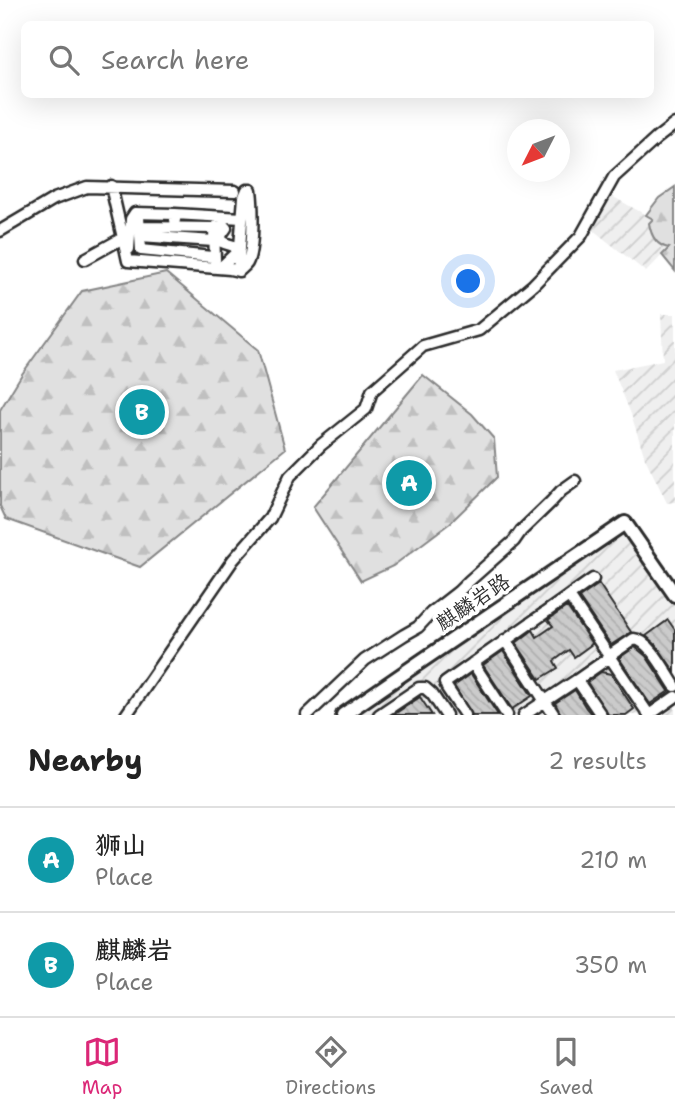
<!DOCTYPE html>
<meta charset="utf-8">
<style>
body{margin:0;font-family:"Shantell Sans","LXGW WenKai TC",sans-serif;background:#f2f2f2;color:#222}
.compass{position:absolute;left:507px;top:119px;width:63px;height:63px;border-radius:50%;background:#fff;box-shadow:0 7px 28px #0002;rotate:228deg}
.you{position:absolute;left:469px;top:282px;width:24px;height:24px;margin:-18px;border:5px solid #fff;border-radius:50%;background:#1a73e8;box-shadow:0 0 0 10px #1a73e833}
.badge{display:grid;place-items:center;width:46px;height:46px;border-radius:50%;background:#db2777;color:#fff;font-size:23px;font-weight:700}
.pin{position:absolute;translate:-50% -50%;border:4px solid #fff;box-shadow:0 2px 7px #0006}
.list{margin:0;padding:0;list-style:none}
h2{display:flex;justify-content:space-between;align-items:center;height:91px;margin:0;padding:0 28px;font-size:30px}
h2 small{font-size:23px;font-weight:400;color:#767676}
.list li{display:grid;grid-template-columns:46px 1fr auto;gap:21px;align-items:center;box-sizing:border-box;height:105px;padding:0 28px;border-top:2px solid #e0e0e0}
.list b{display:block;font-size:26px;white-space:nowrap}
.list p{margin:0;font-size:23px;white-space:nowrap;color:#767676}
.list em{font-size:23px;font-style:normal;color:#767676}
.icon{flex:none;width:38px;height:38px;fill:none;stroke:currentColor;stroke-width:2;stroke-linecap:round;stroke-linejoin:round}
.map{position:relative;flex:none;width:675px;height:715px;overflow:hidden}
.search{position:absolute;background:#fff;box-shadow:0 7px 28px #0002;left:21px;right:21px;top:21px;height:77px;display:flex;align-items:center;gap:18px;box-sizing:border-box;padding:0 24px;border-radius:10px;color:#767676;font-size:26px}
.sheet{height:301px;background:#fff}
nav{display:flex;justify-content:space-around;align-items:center;box-sizing:border-box;height:98px;border-top:2px solid #e0e0e0;background:#fff;font-size:19px;color:#767676}
nav a{display:grid;justify-items:center;gap:4px}
nav .on{color:#db2777}
.map>svg:first-child{display:block}
</style>
<div class="map">
<svg width="675" height="715" viewBox="0 0 675 715">
<defs>
<pattern id="industrial-furrows" width="10" height="10" patternUnits="userSpaceOnUse" patternTransform="scale(1.75)"><rect width="10" height="10" fill="#efefef"/><path d="M-1 1l2-2M0 10L10 0M9 11l2-2" fill="none" stroke="#cdcdcd"/></pattern>
<pattern id="forest-firs" width="22" height="20" patternUnits="userSpaceOnUse" patternTransform="scale(1.75)"><rect width="22" height="20" fill="#e0e0e0"/><path d="M5 1l3.5 6h-7zM16 11l3.5 6h-7z" fill="#c0c0c0"/></pattern>
<pattern id="building-back-hatch" width="6" height="6" patternUnits="userSpaceOnUse" patternTransform="scale(1.75)"><rect width="6" height="6" fill="#cbcbcb"/><path d="M-1 5l2 2M0 0l6 6M5-1l2 2" fill="none" stroke="#aeaeae"/></pattern>
</defs>
<rect width="100%" height="100%" fill="#fff"/>
<filter id="ink" filterUnits="userSpaceOnUse"><feTurbulence type="fractalNoise" baseFrequency=".0143" numOctaves="2"/><feDisplacementMap in="SourceGraphic" scale="14" xChannelSelector="R" yChannelSelector="G"/><feConvolveMatrix kernelMatrix="1 2 1 2 8 2 1 2 1" color-interpolation-filters="sRGB"/></filter>
<g filter="url(#ink)">
<path fill="url(#industrial-furrows)" d="M 610,195 L 653,219 L 670,247 L 646,272 L 593,230 Z
M 661,314 L 675,314 L 675,502 L 667,503 L 645,458 L 631,414 L 613,370 L 663,360 Z
M 625,523 L 675,595 L 675,715 L 343,715 Z"/>
<path fill="url(#forest-firs)" stroke="#868686" stroke-width="2" d="M 675,187 L 675,271 L 662,255 L 669,248 C 656,246 651,236 649,223 L 653,219 L 646,215 L 659,198 Z
M 166,273 L 258,350 L 285,449 L 140,567 L 6,519 L 0,506 L 0,410 L 22,374 L 82,291 Z
M 423,375 L 472,414 L 494,439 L 497,477 L 450,523 L 393,566 L 361,581 L 313,507 Z"/>
<path fill="url(#building-back-hatch)" stroke="#2b2b2b" stroke-width="2" d="M 599,584 L 631,632 L 611,645 L 579,598 Z
M 565,608 L 568,608 L 592,644 L 574,657 L 569,650 L 554,661 L 558,668 L 540,679 L 516,643 L 533,630 L 537,637 L 553,626 L 548,620 Z
M 668,620 L 675,630 L 675,672 L 657,646 L 646,636 Z
M 635,647 L 646,656 L 669,691 L 650,704 L 619,658 Z
M 503,651 L 532,696 L 512,709 L 483,665 Z
M 601,672 L 611,674 L 634,709 L 626,715 L 608,715 L 587,682 Z
M 471,674 L 498,715 L 472,715 L 454,686 Z
M 575,690 L 586,708 L 592,715 L 561,715 L 555,703 Z
M 420,697 L 432,715 L 393,715 Z"/>
<g fill="none" stroke-linecap="round" stroke-linejoin="round">
<g stroke="#2b2b2b" stroke-width="15">
<path id="minor" d="M 135,213 L 175,214 L 175,220
M 175,214 L 242,218
M 140,227 L 214,228
M 0,231 L 54,199 L 87,187 L 235,191
M 140,236 L 214,241
M 123,238 L 128,261 L 230,269 L 239,271 C 242,268 245,266 247,263 C 254,250 253,206 251,190 L 247,190 L 244,197 L 238,271
M 129,249 L 131,219 L 135,213 L 139,217 L 141,250 L 212,257 L 215,260 L 214,228 L 221,223 L 226,228 L 221,235 L 222,242 C 228,245 234,245 240,249 L 220,268
M 85,259 L 123,238 L 111,186
M 569,596 L 609,656
M 505,640 L 554,715
M 473,663 L 507,715
M 577,680 L 610,657
M 126,715 L 233,560 L 270,518 L 290,476 L 321,445 L 366,409 L 372,391 L 423,346 L 479,330 L 533,285 L 581,236 L 614,177 L 657,138 L 675,124
M 307,715 L 365,660 L 404,635 L 418,627 L 431,613 L 458,592 L 469,581 L 514,541 L 521,531 L 551,502 L 561,491 L 575,481
M 379,715 L 419,688 L 425,688 L 432,694 L 446,715
M 465,715 L 447,688 L 445,683 L 593,579
M 524,715 L 577,680 L 601,715
M 649,715 L 609,656 L 634,639 C 650,640 666,673 675,686
M 649,715 L 675,697"/>
</g>
<g stroke="#2b2b2b" stroke-width="18">
<path id="major" d="M 343,715 L 420,662 L 625,523 L 675,595"/>
</g>
<use href="#minor" stroke="#fff" stroke-width="10"/>
<use href="#major" stroke="#fff" stroke-width="12"/>
</g>
</g>
<g text-anchor="middle" stroke-width="7" stroke-linejoin="round" paint-order="stroke">
<g font-size="21" fill="#2b2b2b" stroke="#fff">
<text transform="translate(473 602) rotate(-34)" y="7">麒麟岩路</text>
</g>
</g>
</svg>
<svg class="compass" viewBox="-18 -18 36 36"><path d="M0-13l5 13h-10z" fill="#e53935"/><path d="M0 13l5-13h-10z" fill="#767676"/></svg>
<div class="you"></div>
<div class="pin badge" style="left:409px;top:483px;background:#0f9aa8">A</div>
<div class="pin badge" style="left:142px;top:412px;background:#0f9aa8">B</div>
<div class="search"><svg class="icon" aria-label="search" viewBox="0 0 24 24"><circle cx="10" cy="10" r="6"/><path d="M15 15l6 6"/></svg>Search here</div>
</div>
<section class="sheet">
<h2>Nearby<small>2 results</small></h2>
<ul class="list">
<li><span class="badge" style="background:#0f9aa8">A</span><div><b>狮山</b><p>Place</p></div><em>210 m</em></li>
<li><span class="badge" style="background:#0f9aa8">B</span><div><b>麒麟岩</b><p>Place</p></div><em>350 m</em></li>
</ul>
</section>
<nav>
<a class="on"><svg class="icon" aria-label="map" viewBox="0 0 24 24"><path d="M3 6l6-2 6 2 6-2v14l-6 2-6-2-6 2zM9 4v14M15 6v14"/></svg>Map</a>
<a><svg class="icon" aria-label="directions" viewBox="0 0 24 24"><path d="M12 3l9 9-9 9-9-9zM9 14v-3h6M13 9l2 2-2 2"/></svg>Directions</a>
<a><svg class="icon" aria-label="saved" viewBox="0 0 24 24"><path d="M7 4h10v16l-5-4-5 4z"/></svg>Saved</a>
</nav>
